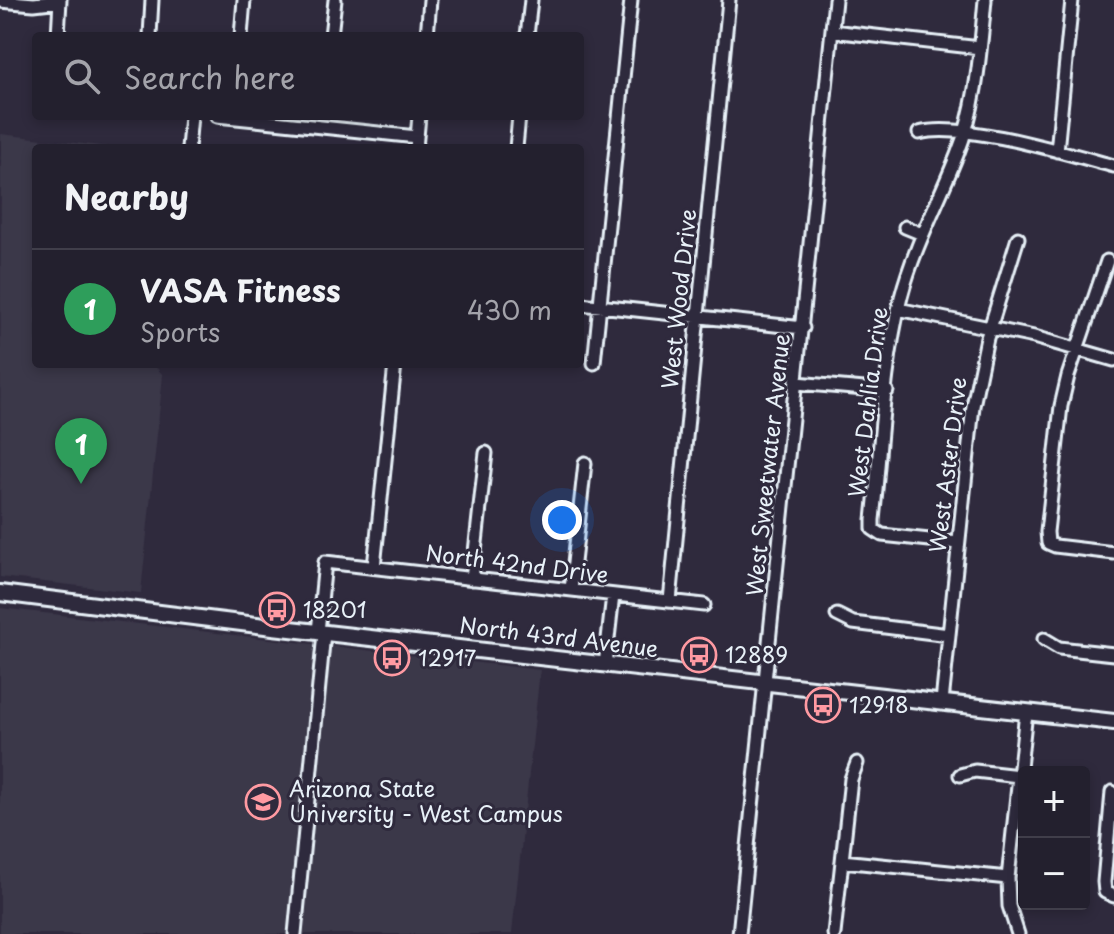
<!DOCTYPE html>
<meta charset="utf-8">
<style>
body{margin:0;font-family:"Playpen Sans",sans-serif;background:#2f2d3a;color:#f1f3f6}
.controls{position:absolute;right:24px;bottom:24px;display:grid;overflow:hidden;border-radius:8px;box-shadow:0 4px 12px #0003}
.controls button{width:72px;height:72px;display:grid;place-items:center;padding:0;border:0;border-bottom:2px solid #403e4a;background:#23202e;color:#f1f3f6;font:40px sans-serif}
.you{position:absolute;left:562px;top:520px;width:28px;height:28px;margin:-20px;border:6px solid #fff;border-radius:50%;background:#1a73e8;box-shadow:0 0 0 12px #1a73e833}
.badge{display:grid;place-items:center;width:52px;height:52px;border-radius:50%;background:#ea580c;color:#fff;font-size:26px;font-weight:700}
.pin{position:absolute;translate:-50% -66px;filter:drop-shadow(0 2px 4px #0008)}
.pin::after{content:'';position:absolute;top:42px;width:28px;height:24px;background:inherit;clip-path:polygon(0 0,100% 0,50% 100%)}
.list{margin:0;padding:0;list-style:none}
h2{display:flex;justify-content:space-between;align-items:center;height:104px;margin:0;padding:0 32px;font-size:34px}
h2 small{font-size:26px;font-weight:400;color:#a3a3aa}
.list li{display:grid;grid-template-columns:52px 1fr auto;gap:24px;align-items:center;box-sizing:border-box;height:120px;padding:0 32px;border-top:2px solid #403e4a}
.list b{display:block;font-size:30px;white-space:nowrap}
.list p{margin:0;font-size:26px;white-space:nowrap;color:#a3a3aa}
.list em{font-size:26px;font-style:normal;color:#a3a3aa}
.icon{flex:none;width:44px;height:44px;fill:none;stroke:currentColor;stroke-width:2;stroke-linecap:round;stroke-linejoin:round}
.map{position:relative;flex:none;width:1114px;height:934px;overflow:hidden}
.search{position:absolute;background:#23202e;box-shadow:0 4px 12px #0003;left:32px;top:32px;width:552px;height:88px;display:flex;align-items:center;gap:20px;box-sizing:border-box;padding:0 28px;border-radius:8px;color:#a3a3aa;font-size:30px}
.panel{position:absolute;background:#23202e;box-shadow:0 4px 12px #0003;left:32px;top:144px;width:552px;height:224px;border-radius:8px}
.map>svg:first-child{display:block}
</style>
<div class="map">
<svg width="1114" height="934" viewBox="0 0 1114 934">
<rect width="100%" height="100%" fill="#2f2a3d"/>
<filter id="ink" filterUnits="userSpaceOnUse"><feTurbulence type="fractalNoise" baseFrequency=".0125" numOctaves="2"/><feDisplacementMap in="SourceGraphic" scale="16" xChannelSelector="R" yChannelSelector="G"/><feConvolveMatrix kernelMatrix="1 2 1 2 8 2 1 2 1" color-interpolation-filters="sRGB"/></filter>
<g filter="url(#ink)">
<path fill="#3b3749" d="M 1,134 L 117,148 L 36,148 L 36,364 L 153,364 L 163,375 L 141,593 L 0,577 Z
M 0,608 L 540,670 L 512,934 L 0,934 Z"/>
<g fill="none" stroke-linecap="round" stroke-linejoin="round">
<g stroke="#e8f1f8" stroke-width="17">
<path id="minor" d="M 0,1 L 34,4 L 60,1
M 832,31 L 980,48
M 58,36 L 60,0
M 150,36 L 152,0
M 241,36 L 244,0
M 331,36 L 335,0
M 427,36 L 430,0
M 527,36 L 531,0
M 217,116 L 417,137
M 919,133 C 961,121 1069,154 1114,166
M 188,148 L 191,116
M 416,148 L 419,116
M 516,148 L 519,116
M 1057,151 L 1072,0
M 905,227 L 922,234
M 1107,261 L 1068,376 L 1061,406 L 1047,532 L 1048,543 L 1055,546 L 1114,553
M 580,304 L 803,328
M 898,309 L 1034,337 L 1114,360
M 594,363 L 631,0
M 797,383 L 887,391
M 958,543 L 882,535 L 873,529 L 873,520 C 881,446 883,369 901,297 C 914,247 938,203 957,155 C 977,106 980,52 985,0
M 374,567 L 395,364
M 472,579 L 486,453
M 571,590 L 585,463
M 670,601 L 729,0
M 837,615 L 853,623 L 949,635
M 318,632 L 325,562 L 704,605
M 1044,639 L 1059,648 L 1114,654
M 605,665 L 613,595
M 942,702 L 973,406 L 987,338 L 1018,238
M 960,775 L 975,771 L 1019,776
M 1112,792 L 1104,882 L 1105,892 L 1114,896
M 842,861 L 1008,878
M 295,934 L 324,633
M 739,934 L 835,0
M 834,934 L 851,779 L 857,763
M 1018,934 L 1009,906 L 1008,878 L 1026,712"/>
</g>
<g stroke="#e8f1f8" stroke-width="20">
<path id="major" d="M 0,593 L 273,627 L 1114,722"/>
</g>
<use href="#minor" stroke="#2f2a3d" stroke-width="11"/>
<use href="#major" stroke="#2f2a3d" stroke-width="14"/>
</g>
</g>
<defs>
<g id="bus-ring" transform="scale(1.8)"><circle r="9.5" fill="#2f2a3d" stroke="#ff9aa2" stroke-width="1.5"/><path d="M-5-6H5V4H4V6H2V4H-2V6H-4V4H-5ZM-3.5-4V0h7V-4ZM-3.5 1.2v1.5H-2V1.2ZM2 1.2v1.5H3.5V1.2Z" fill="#ff9aa2"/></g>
<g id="university-ring" transform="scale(1.8)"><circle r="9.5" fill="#2f2a3d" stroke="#ff9aa2" stroke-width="1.5"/><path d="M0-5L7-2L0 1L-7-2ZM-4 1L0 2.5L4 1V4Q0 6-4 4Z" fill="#ff9aa2"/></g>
</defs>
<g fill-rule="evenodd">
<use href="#bus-ring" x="277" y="610"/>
<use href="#bus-ring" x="699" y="655"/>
<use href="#bus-ring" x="392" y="658"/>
<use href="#bus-ring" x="823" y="705"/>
<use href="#university-ring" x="263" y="802"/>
</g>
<g text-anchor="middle" stroke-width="6" stroke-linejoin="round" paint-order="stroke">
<g font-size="22" fill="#e8f1f8" stroke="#2f2a3d">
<text transform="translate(679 299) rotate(-84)" y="8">West Wood Drive</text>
<text transform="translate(868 402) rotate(-83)" y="8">West Dahlia Drive</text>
<text transform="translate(768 465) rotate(-84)" y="8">West Sweetwater Avenue</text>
<text transform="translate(948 465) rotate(-83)" y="8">West Aster Drive</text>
<text transform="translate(517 564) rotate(7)" y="8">North 42nd Drive</text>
<text transform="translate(559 637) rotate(7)" y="8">North 43rd Avenue</text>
</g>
<g font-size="22" fill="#e8f1f8" stroke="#2f2a3d" text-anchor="start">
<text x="303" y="618">18201</text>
<text x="725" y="663">12889</text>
<text x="418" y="666">12917</text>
<text x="849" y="713">12918</text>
<text x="289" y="797">Arizona State<tspan x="289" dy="25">University - West Campus</tspan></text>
</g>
</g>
</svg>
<div class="controls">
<button>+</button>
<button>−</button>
</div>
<div class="you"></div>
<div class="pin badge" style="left:81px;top:484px;background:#2e9e5b">1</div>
<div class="search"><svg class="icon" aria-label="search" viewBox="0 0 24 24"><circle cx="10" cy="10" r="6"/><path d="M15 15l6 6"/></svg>Search here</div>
<section class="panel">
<h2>Nearby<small></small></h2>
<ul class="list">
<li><span class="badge" style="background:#2e9e5b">1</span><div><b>VASA Fitness</b><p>Sports</p></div><em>430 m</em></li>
</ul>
</section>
</div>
